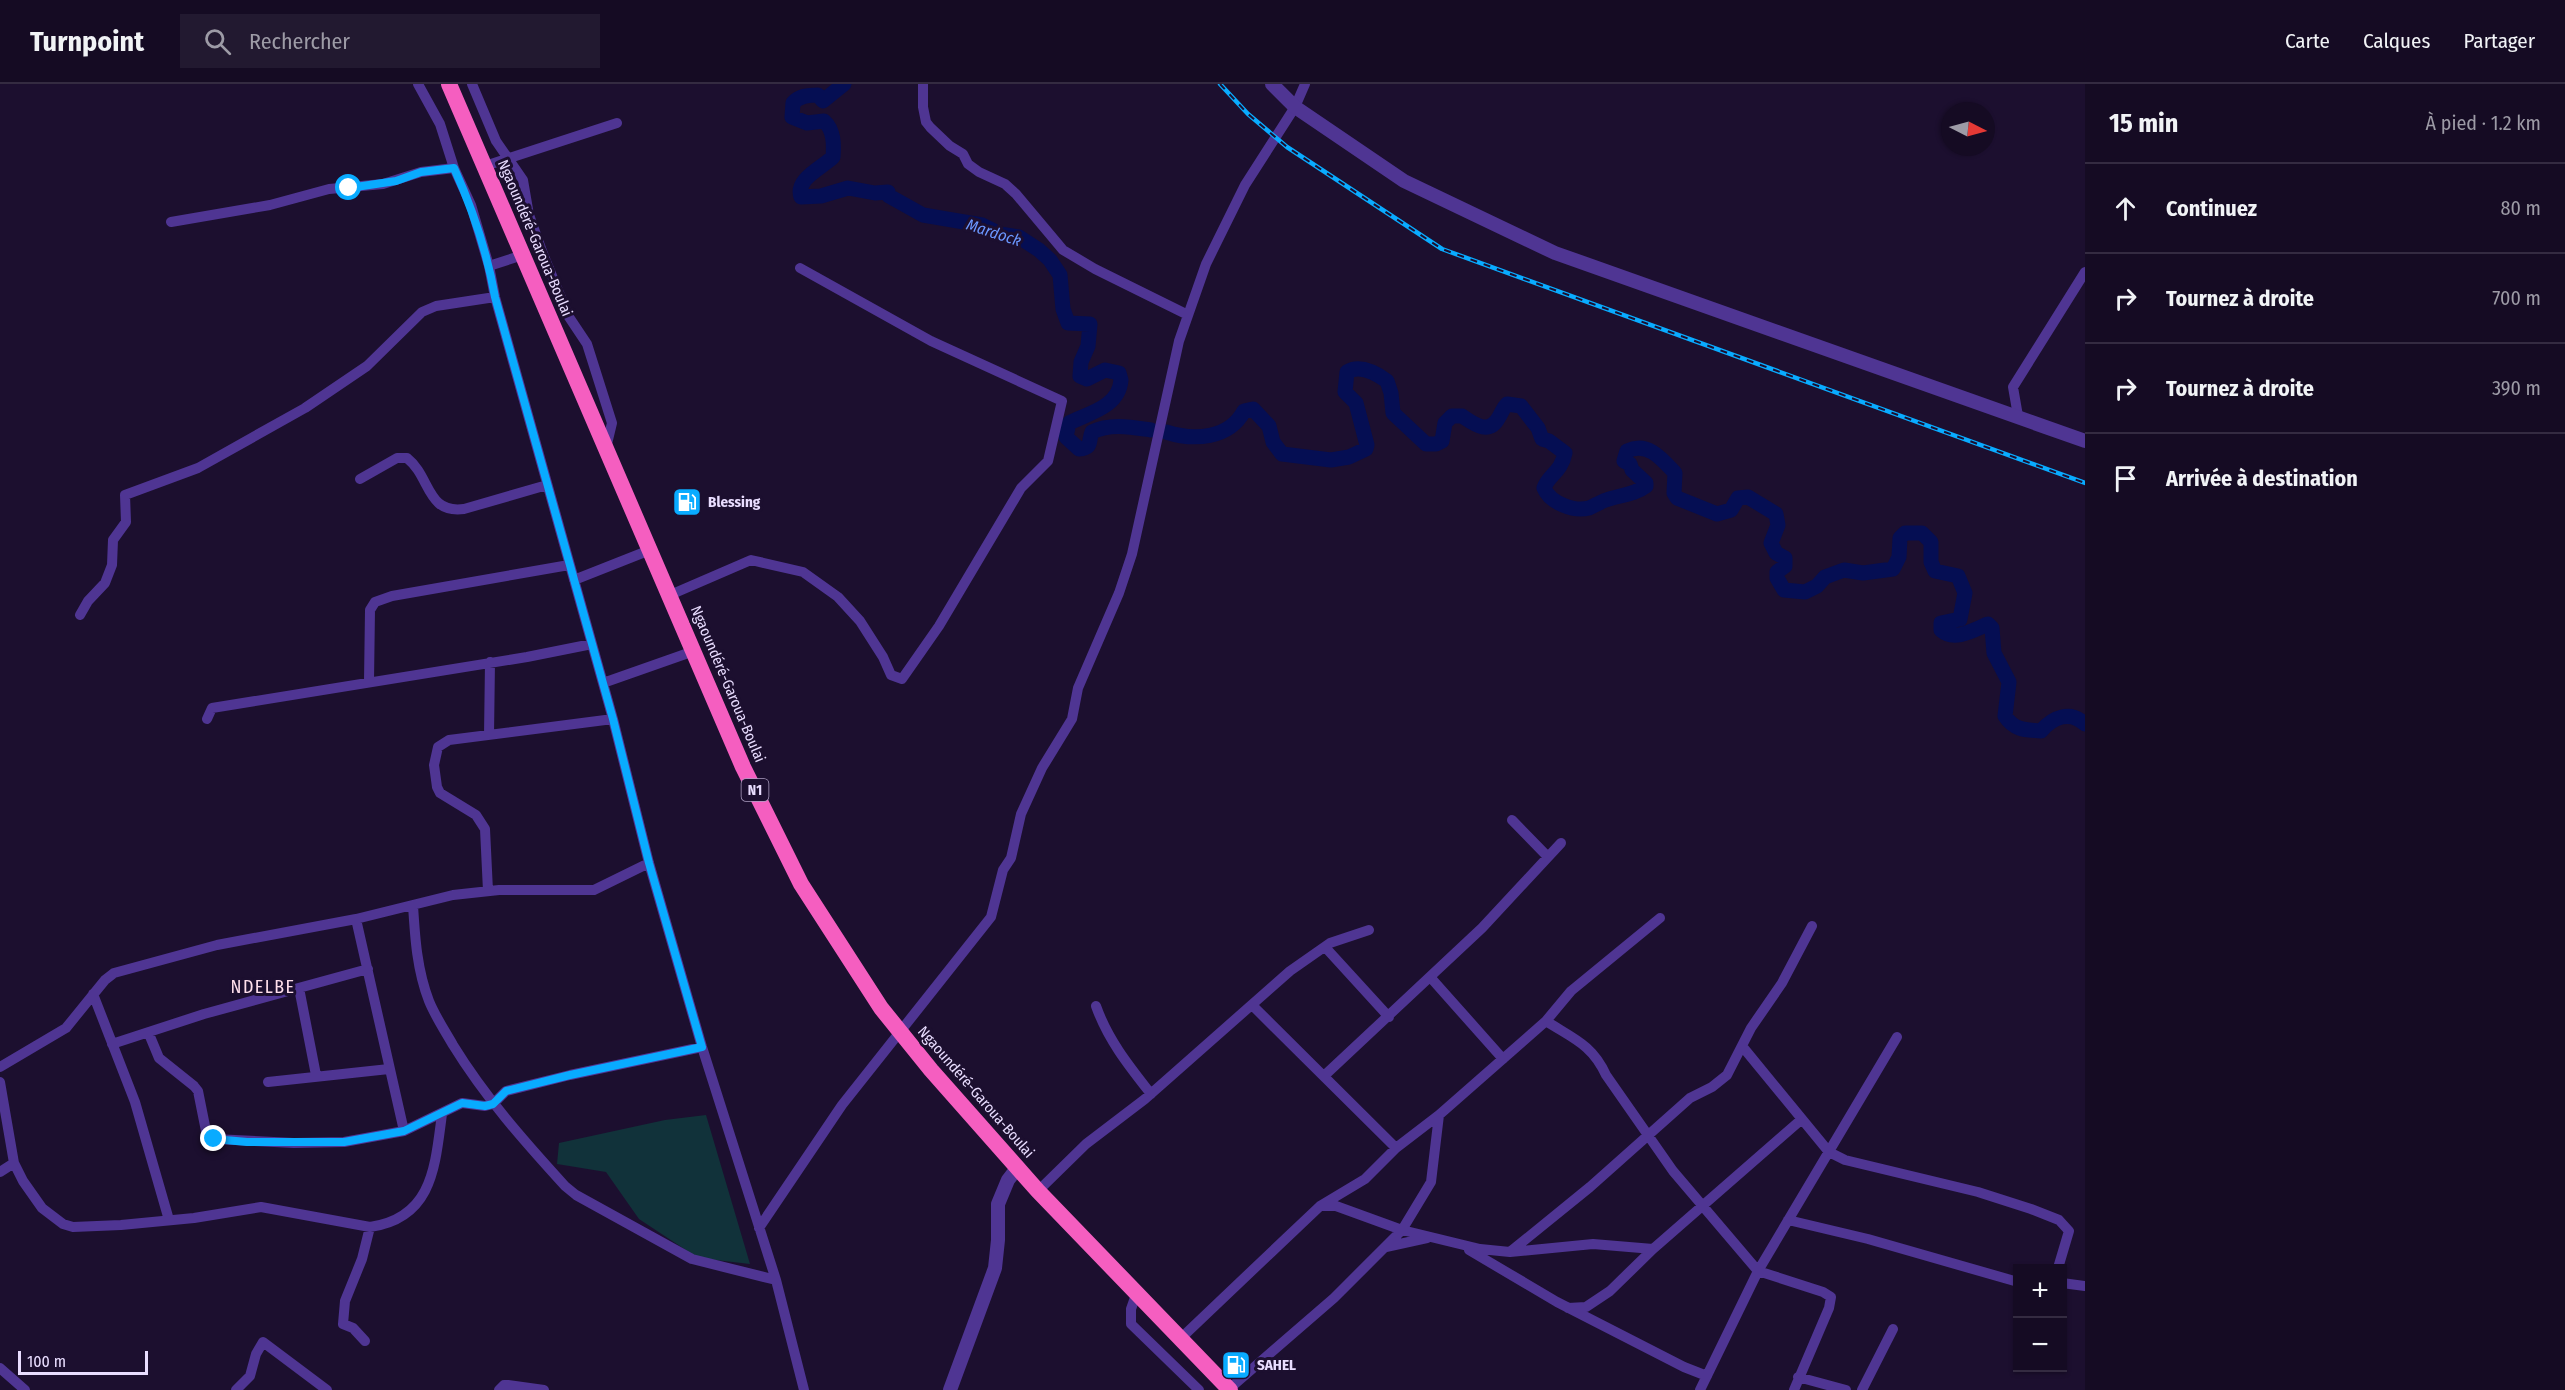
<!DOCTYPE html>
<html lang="fr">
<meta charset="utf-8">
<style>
body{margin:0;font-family:"Fira Sans Condensed",sans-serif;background:#221930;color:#f1f3f6}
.controls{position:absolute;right:18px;bottom:18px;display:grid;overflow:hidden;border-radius:0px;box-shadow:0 2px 4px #0004}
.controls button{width:54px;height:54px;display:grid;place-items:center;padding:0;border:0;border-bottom:2px solid #342b41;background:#150b23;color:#f1f3f6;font:30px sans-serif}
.compass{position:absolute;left:1941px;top:18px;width:54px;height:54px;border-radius:50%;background:#150b23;box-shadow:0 2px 4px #0004;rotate:96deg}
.scale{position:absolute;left:18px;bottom:15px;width:130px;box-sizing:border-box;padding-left:6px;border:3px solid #e9ddff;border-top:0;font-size:16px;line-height:21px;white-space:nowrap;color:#e9ddff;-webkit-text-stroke:4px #1c0f2f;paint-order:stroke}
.stop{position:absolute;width:18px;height:18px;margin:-14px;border:4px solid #09abff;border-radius:50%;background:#fff}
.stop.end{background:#09abff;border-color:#fff;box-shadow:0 2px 6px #0008}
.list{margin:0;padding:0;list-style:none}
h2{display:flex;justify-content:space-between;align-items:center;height:78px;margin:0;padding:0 24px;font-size:26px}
h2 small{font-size:20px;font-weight:400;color:#9d9ba6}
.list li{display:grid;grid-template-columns:39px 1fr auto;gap:18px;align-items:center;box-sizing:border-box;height:90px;padding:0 24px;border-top:2px solid #342b41}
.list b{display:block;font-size:22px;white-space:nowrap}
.list em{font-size:20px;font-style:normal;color:#9d9ba6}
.icon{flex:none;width:33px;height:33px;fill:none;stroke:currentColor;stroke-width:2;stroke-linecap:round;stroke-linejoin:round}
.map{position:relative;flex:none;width:2085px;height:1306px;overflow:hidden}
header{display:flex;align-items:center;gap:36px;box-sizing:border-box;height:84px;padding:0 30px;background:#150b23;border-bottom:2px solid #342b41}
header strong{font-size:28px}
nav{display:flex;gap:33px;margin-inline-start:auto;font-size:21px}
.search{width:420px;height:54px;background:#221930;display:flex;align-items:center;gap:15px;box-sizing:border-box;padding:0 21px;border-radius:0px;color:#9d9ba6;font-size:22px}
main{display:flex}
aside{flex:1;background:#150b23}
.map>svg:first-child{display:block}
</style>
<header>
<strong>Turnpoint</strong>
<div class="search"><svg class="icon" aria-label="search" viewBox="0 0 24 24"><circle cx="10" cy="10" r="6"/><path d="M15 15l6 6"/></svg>Rechercher</div>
<nav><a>Carte</a><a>Calques</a><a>Partager</a></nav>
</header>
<main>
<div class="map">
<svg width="2085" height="1306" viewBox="0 0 2085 1306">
<rect width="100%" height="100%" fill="#1c0f2f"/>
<path fill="#11323a" d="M 706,1031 L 750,1180 L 698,1174 L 639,1135 L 606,1088 L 557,1080 L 559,1059 L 665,1036 Z"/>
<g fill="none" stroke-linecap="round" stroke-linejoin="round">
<path stroke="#050e53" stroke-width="15" d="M 844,0 L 823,17 L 818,11 C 808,11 799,12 793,19 L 792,33 L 807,39 L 824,37 C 834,46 834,60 833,73 C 822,84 795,95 801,113 L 821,112 L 848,104 L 875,109 L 888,108 L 886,109 L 889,112 L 923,131 L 982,141 L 1000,150 L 1019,153 L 1039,166 L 1050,176 L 1060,191 L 1063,225 L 1068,239 L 1090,240 L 1088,262 L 1081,278 L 1080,292 L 1087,295 L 1105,286 L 1119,289 L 1121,296 C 1119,323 1089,329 1069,339 L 1066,353 L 1079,365 C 1093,364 1088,357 1092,348 C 1110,339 1131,343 1151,346
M 1166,348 C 1194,357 1229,355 1244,327 L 1253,325 L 1269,342 L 1273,358 L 1282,370 L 1331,376 L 1349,373 L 1366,365 L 1367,361 L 1356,319 L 1345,308 L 1347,288 C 1360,280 1376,289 1387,297 L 1391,309 L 1393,329 L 1426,360 L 1436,360 L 1442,357 L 1445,339 L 1452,332 L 1462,332 C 1474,340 1489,352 1499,333 C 1502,328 1503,324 1507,320 L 1521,322 L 1538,344 L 1542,355 L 1549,357 L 1565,369 C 1561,389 1548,391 1544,404 C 1550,419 1574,428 1589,424 C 1594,422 1600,418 1606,416 C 1620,411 1634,411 1646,402 L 1646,399 L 1632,386 L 1630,380 L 1624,377 L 1627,367 C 1648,357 1662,375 1675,389 L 1674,409 L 1677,414 L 1717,430 L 1731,426 L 1738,414 L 1748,413 L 1776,430 L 1778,441 L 1771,459 L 1776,469 L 1785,474 L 1785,482 L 1777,488 L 1777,494 L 1784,506 L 1805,508 L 1817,502 L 1825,493 L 1844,486 L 1863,489 L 1893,485 L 1899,473 L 1900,454 L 1905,449 L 1922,449 L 1931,458 L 1931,478 L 1935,487 L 1958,492 L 1965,509 L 1960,535 L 1941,539 L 1941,546 C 1954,558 1974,546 1988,540 L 1992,544 L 1994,569 L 2009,598 L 2005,632 C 2014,646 2025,646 2041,647 C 2053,633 2070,626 2085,640"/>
<path stroke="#4f3593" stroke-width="10" d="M 418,0 L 440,40 L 454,84 L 471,121 L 489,182 L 495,213 L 613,635 L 649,779 L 702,963 L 776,1196 L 804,1306
M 472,0 L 496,57 L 523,96 L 529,131 L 543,170 L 569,233 L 587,260 L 612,339 L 606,364
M 923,0 L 923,23 L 926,38 L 930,43 L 950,62 L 963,70 L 968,80 L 979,88 L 1005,100 L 1016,110 L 1063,166 L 1095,185 L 1188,231
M 485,82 L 617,39
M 171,138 L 270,121 L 329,105 L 383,100 L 421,88 L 454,84
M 489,182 L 523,171
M 2018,332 L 2013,303 L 2085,188
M 360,395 L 397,374 L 407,374 C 431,393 426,430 464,425 L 547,401
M 574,496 L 650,466
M 670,511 L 751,476 L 803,488 L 838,513 L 860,537 L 883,573 L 891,591 L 902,595 L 939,542 L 1021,404 L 1048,377 L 1062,317 L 931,257 L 800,184
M 80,531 L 88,517 L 105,499 L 112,481 L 113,456 L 126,438 L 125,411 L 198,384 L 305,324 L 367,282 L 422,228 L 436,222 L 495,213
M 369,597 L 370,526 L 375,518 L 392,512 L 569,481
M 603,599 L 694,567
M 207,635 L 212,624 L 527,573 L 592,560
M 489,651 L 490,578
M 1512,736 L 1548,773
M 488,807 L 485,745 L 476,731 L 440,709 L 437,703 L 434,681 L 438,663 L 449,656 L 613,635
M 413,821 C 415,854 417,886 429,917 C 435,932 445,947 453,961 C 485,1013 524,1057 565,1102 L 576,1111 L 692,1175 L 776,1196
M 356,835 L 404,1047 L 462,1019 L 485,1022 L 493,1020 L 506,1007 L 570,991 L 702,963
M 1325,863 L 1389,933
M 1431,894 L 1503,975
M 299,904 L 316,991
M 93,910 L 135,1018 L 169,1136
M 1096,922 C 1108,956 1129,982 1151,1010
M 1253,922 L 1396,1064
M 1546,937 C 1572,954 1592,960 1606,991 L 1673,1087 L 1758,1187 L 1823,1208 L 1831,1213 L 1829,1224 L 1794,1306
M 149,950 L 159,974 L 194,1002 L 198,1007 L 206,1047 L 209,1052 L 214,1055 L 294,1059 L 344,1058 L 404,1047
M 112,960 L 204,930 L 368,885
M 1742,962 L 1829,1068 L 1845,1076 L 1978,1108 L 2031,1125 L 2059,1136 L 2069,1147 L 2058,1184
M 0,983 L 66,944 L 105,896 L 114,889 L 217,861 L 356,835 L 453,811 L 499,806 L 594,806 L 649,779
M 1325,991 L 1482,844 L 1561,759
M 0,998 L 14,1079 L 23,1097 L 42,1124 L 63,1140 L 73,1143 L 121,1141 L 194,1134 L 261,1123 L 370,1143 C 433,1134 435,1082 442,1030
M 268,998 L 389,985
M 0,1088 L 14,1079
M 1038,1107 L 1086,1060 L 1145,1015 L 1290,887 L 1330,859 L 1369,846
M 1320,1122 L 1336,1122 L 1402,1146 L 1480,1165 L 1510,1168 L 1593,1160 L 1653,1165
M 1788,1136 L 1868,1155 L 2018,1198
M 759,1144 L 842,1021 L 991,833 L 1003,786 L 1011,774 L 1021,730 L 1042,684 L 1072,635 L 1078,604 L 1119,509 L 1132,470 L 1179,257 L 1206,180 L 1245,101 L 1295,23 L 1305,0
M 1386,1163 L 1427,1154
M 1469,1166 L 1557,1218 L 1684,1283 L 1707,1292
M 1510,1168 L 1590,1103 L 1690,1014 L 1712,1003 L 1727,991 L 1751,944 L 1782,899 L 1812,842
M 2062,1199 L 2085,1202
M 1137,1208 L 1131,1225 L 1131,1240 L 1199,1306
M 1568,1224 L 1586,1223 L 1610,1207 L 1653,1165 L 1802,1035
M 1180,1255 L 1320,1122 L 1365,1095 L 1396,1064 L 1439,1031 L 1546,937 L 1571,907 L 1660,834
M 365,1257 L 353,1244 L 343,1240 L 345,1217 L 362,1175 L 370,1143
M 0,1284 L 25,1306
M 1798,1293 L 1846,1306
M 1229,1305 L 1334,1214 L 1402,1146 L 1431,1098 L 1439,1031
M 236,1306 L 250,1292 L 256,1270 L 263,1258 L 327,1306
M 499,1306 L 504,1301 L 508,1301 L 544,1306
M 1700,1306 L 1758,1187 L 1897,953
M 1862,1306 L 1893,1245"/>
<path stroke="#4f3593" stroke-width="14" d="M 1272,0 L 1295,23 L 1404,97 L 1555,169 L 2085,357
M 950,1306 L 995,1184 L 998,1156 L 998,1120 L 1008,1096 L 1018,1083"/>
<path stroke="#f55ec0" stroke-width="16" d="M 449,0 L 743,683 L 801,800 L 881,924 L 931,986 L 1038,1107 L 1230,1306"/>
<g stroke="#09abff" stroke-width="4.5">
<path id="rail" d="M 1220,0 L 1248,30 L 1287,63 L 1442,165 L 2085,399"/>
</g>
<use href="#rail" stroke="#1c0f2f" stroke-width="2" stroke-dasharray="7" stroke-linecap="butt"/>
</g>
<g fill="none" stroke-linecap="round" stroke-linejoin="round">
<path stroke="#09abff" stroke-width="8" d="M 214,1055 L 247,1058 L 344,1058 L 404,1047 L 462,1019 L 485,1022 L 493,1020 L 506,1007 L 570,991 L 702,963 L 649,779 L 613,635 L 495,213 C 487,168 473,126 454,84 L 421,88 L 396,97 L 349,104"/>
</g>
<defs>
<g id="fuel-square" transform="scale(1.5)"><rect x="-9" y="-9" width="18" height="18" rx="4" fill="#09abff" stroke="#1c0f2f"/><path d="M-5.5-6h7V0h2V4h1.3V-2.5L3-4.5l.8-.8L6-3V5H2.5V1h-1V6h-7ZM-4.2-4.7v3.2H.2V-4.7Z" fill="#fff"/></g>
</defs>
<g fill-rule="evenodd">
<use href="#fuel-square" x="687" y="418"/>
<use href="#fuel-square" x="1236" y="1281"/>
</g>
<g text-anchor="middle" stroke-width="6" stroke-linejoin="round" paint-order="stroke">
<rect fill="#1c0f2f" stroke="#ac9fc1" stroke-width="1.5" x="741.5" y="695" width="27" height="22" rx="4.5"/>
<g font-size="14" font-weight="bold" fill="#e9ddff">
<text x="755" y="711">N1</text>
</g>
<g font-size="15" fill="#e9ddff" stroke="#1c0f2f">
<text transform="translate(535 154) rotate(67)" y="5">Ngaoundéré-Garoua-Boulai</text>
<text transform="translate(728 600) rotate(67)" y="5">Ngaoundéré-Garoua-Boulai</text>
<text transform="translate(976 1008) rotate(49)" y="5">Ngaoundéré-Garoua-Boulai</text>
</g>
<g font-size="15" font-weight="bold" fill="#e9ddff" stroke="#1c0f2f" text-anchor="start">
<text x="708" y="423">Blessing</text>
<text x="1257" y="1286">SAHEL</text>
</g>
<g font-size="16" font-style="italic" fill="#6b97ff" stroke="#1c0f2f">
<text transform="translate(994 148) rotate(18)" y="6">Mardock</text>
</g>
<g font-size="18" letter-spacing="1.5" fill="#ffdfec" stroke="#1c0f2f">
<text x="263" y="909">NDELBE</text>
</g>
</g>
</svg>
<div class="controls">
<button>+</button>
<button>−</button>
</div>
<svg class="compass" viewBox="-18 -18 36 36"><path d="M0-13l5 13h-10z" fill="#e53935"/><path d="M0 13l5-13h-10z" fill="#9d9ba6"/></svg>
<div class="scale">100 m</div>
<div class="stop" style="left:349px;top:104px"></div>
<div class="stop end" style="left:214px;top:1055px"></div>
</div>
<aside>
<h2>15 min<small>À pied · 1.2 km</small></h2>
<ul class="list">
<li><svg class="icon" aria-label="ahead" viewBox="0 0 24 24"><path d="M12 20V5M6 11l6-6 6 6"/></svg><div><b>Continuez</b></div><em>80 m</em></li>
<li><svg class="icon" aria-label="right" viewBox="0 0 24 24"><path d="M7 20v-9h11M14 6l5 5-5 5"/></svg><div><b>Tournez à droite</b></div><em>700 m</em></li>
<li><svg class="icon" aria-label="right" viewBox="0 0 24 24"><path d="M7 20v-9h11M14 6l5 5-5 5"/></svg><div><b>Tournez à droite</b></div><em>390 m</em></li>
<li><svg class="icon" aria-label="arrive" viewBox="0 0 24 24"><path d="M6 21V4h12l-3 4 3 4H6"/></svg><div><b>Arrivée à destination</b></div></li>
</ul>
</aside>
</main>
